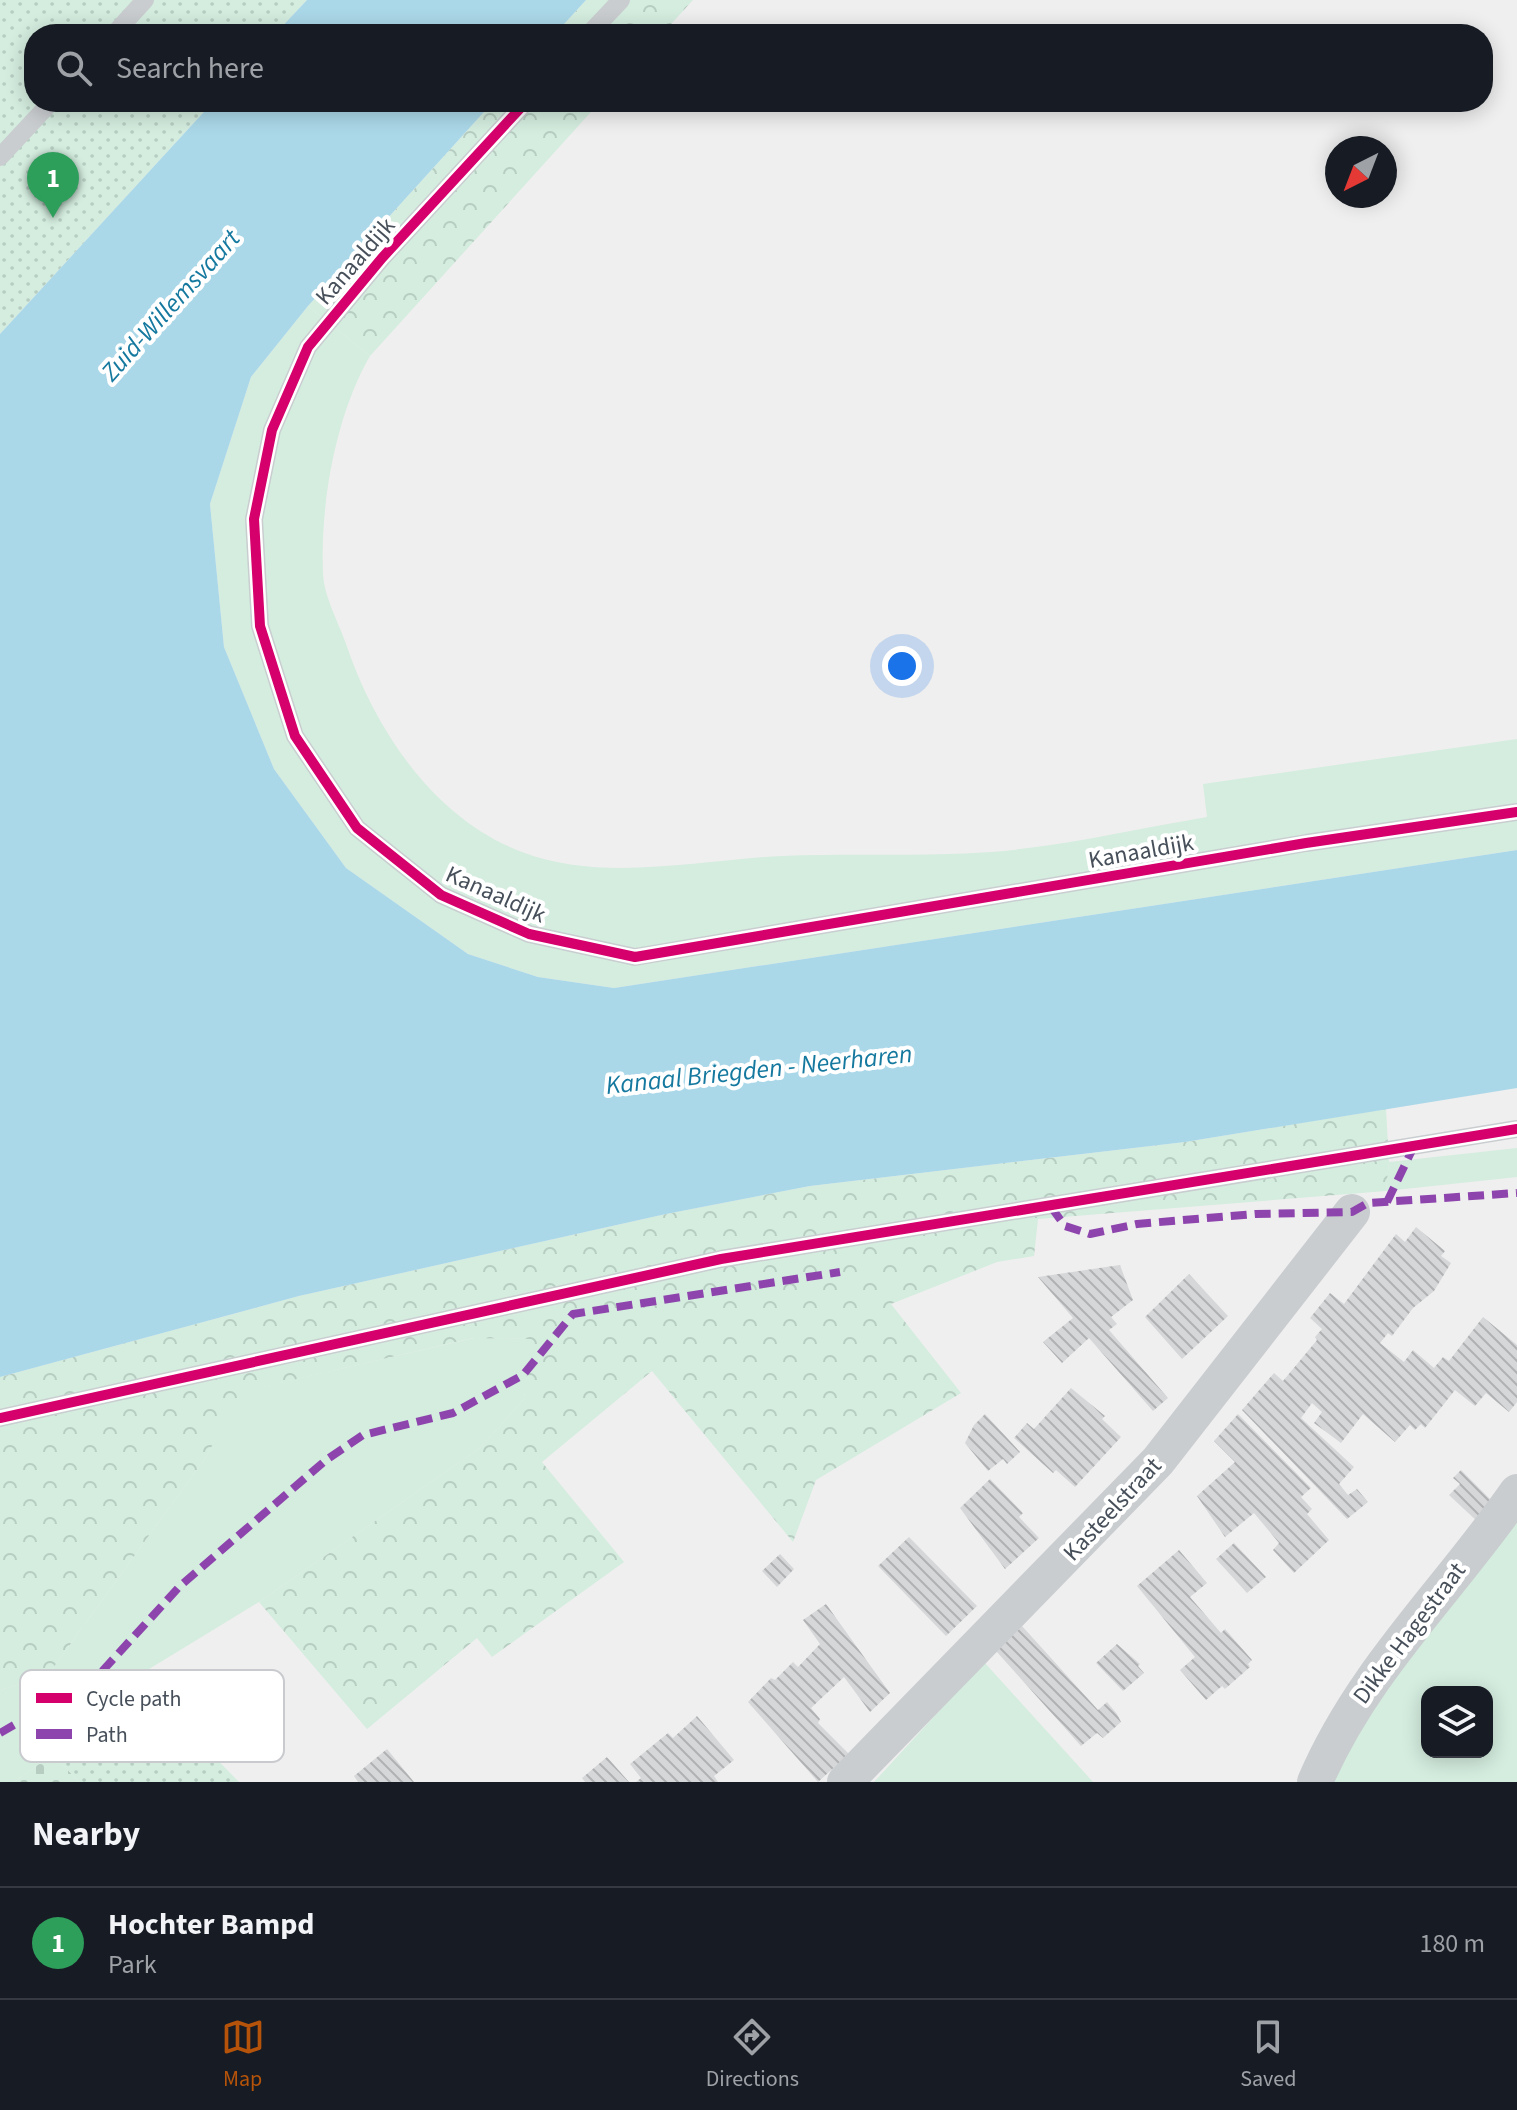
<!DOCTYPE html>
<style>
body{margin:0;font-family:"Source Sans 3",sans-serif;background:#242831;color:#f1f3f6}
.controls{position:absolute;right:24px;bottom:24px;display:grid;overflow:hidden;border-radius:16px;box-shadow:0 4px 20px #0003}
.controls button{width:72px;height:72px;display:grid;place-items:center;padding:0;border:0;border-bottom:2px solid #363941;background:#171b24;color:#f1f3f6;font:40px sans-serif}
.compass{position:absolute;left:1325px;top:136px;width:72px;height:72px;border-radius:50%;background:#171b24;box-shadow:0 4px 20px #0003;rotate:222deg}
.you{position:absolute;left:902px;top:666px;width:28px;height:28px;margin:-20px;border:6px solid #fff;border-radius:50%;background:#1a73e8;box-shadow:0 0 0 12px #1a73e833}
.badge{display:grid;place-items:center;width:52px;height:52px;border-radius:50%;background:#b45309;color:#fff;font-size:26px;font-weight:700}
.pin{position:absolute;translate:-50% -66px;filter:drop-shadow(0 2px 4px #0008)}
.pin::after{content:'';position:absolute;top:42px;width:28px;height:24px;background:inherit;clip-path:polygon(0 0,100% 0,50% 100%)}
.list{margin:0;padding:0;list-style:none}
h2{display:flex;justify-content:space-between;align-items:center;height:104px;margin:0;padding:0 32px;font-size:34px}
h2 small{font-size:26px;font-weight:400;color:#9ea1a6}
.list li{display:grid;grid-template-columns:52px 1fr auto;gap:24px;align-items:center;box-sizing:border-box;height:112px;padding:0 32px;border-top:2px solid #363941}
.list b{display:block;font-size:30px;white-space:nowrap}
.list p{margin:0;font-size:26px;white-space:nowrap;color:#9ea1a6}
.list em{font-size:26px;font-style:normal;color:#9ea1a6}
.icon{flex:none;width:44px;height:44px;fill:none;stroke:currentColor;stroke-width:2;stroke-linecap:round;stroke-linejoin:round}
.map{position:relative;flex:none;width:1517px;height:1782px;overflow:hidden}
.search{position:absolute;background:#171b24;box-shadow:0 4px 20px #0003;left:24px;right:24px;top:24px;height:88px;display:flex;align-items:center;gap:20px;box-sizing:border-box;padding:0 28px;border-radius:32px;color:#9ea1a6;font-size:30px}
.sheet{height:216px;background:#171b24}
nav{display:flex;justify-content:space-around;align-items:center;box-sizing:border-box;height:112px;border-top:2px solid #363941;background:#171b24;font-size:22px;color:#9ea1a6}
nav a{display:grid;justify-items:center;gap:4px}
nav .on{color:#b45309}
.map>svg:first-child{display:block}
</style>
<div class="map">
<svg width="1517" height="1782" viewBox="0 0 1517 1782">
<defs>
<pattern id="forest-crowns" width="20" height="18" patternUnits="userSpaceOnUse" patternTransform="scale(2)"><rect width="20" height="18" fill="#d4eddf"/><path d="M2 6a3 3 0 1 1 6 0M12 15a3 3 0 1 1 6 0" fill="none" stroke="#b7cdc2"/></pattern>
<pattern id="cemetery-stones" width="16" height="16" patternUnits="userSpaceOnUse" patternTransform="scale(2)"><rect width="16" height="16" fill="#d4eddf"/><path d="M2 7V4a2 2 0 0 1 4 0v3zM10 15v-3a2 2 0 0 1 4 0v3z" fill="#b7cdc2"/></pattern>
<pattern id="park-dots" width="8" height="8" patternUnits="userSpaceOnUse" patternTransform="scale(2)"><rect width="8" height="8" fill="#d4eddf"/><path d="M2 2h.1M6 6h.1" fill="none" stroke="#b7cdc2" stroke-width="1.8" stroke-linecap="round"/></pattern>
<pattern id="building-back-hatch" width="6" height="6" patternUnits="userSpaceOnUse" patternTransform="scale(2)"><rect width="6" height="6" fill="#d6d7d9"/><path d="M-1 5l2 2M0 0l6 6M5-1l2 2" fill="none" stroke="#afb1b3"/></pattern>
</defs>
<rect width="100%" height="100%" fill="#efefef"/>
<path fill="#d4eddf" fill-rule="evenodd" d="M 308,306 L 370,356 C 336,414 320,504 323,572 C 323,595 339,623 346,644 C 375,730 434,819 522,852 C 602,883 699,860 782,856 C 852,853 923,857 992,852 C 1064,846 1136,829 1207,817 L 1203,784 L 1517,739 L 1517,850 L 614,988 L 538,977 L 468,954 L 346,868 L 274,769 L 224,647 L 210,504 L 251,377 Z
M 1517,1148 L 1517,1177 L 1386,1191 L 1389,1162 Z
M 474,1338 L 532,1339 L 524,1399 L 480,1448 L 259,1602 L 136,1677 L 53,1754 L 14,1782 L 0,1782 L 0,1690 L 34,1680 L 53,1668 L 206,1457 L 240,1392 Z
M 1517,1506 L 1517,1782 L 1329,1782 L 1347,1742 ZM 1427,1692 L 1487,1692 L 1487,1752 L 1427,1752 Z
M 984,1662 L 1093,1782 L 874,1782 Z"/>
<path fill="url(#forest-crowns)" d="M 586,0 L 693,0 L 662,34 L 555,34 Z
M 493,102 L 600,102 L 370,356 L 308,306 Z
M 1386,1109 L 1389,1162 L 1386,1191 L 1038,1219 L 1034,1256 L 997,1262 L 891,1304 L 961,1393 L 816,1480 L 793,1542 L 652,1371 L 542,1462 L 624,1562 L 492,1657 L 477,1638 L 367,1729 L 259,1602 L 480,1448 L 524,1399 L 531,1339 L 473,1338 L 241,1392 L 206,1457 L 53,1668 L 34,1680 L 0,1690 L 0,1377 L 299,1296 L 666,1214 L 810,1186 L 1185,1142 Z"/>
<path fill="url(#cemetery-stones)" d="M 53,1754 L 79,1782 L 14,1782 Z"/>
<path fill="url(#park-dots)" d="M 0,0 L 307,0 L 275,34 L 34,34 L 34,102 L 213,102 L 0,334 Z
M 136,1677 L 239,1782 L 79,1782 L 53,1754 Z"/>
<path fill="#abd8e9" d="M 307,0 L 586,0 L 555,34 L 275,34 Z
M 213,102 L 493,102 L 308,306 L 251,377 L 210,504 L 224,647 L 274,769 L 346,868 L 468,954 L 538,977 L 614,988 L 1517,850 L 1517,1088 L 1185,1142 L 810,1186 L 666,1214 L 299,1296 L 0,1377 L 0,334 Z"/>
<path fill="url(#building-back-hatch)" d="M 1416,1227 L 1445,1251 L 1441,1256 L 1451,1263 L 1434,1291 L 1413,1308 L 1392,1336 L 1388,1333 L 1380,1343 L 1404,1362 L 1413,1350 L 1434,1368 L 1443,1357 L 1449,1361 L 1483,1317 L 1517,1345 L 1517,1402 L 1509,1412 L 1486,1393 L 1475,1406 L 1455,1390 L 1425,1428 L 1421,1424 L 1415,1430 L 1410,1425 L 1395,1442 L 1363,1414 L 1341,1443 L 1314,1423 L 1322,1412 L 1312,1403 L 1301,1418 L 1354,1467 L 1339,1484 L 1348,1495 L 1357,1489 L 1368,1502 L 1347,1519 L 1242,1410 L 1274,1373 L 1283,1381 L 1317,1340 L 1315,1337 L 1322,1329 L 1310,1318 L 1330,1293 L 1344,1304 L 1396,1234 L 1405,1242 Z
M 1120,1265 L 1133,1300 L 1111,1317 L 1117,1324 L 1109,1330 L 1168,1398 L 1153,1411 L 1089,1338 L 1062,1363 L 1043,1342 L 1073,1318 L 1038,1277 Z
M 1189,1274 L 1228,1316 L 1182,1359 L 1145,1317 Z
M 1071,1388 L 1105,1416 L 1102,1419 L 1121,1437 L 1075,1487 L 1056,1470 L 1053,1473 L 1014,1438 L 1027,1423 L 1034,1429 Z
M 985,1414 L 1020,1452 L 1007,1464 L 1003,1459 L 988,1471 L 965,1443 L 974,1425 Z
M 1238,1414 L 1311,1488 L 1301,1497 L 1312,1509 L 1307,1514 L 1329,1540 L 1294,1573 L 1273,1550 L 1279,1543 L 1254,1513 L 1225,1537 L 1197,1496 L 1235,1462 L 1214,1441 Z
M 1461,1470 L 1497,1506 L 1479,1523 L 1449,1495 L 1460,1484 L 1453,1478 Z
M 990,1479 L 1023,1513 L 1019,1517 L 1039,1538 L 1005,1569 L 960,1508 Z
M 909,1537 L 977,1606 L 946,1636 L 878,1566 Z
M 1234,1543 L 1266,1577 L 1247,1593 L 1216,1559 Z
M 1179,1550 L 1207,1583 L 1190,1597 L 1221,1633 L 1225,1629 L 1252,1660 L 1248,1664 L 1250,1667 L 1225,1689 L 1222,1686 L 1206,1700 L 1180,1670 L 1195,1657 L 1137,1586 Z
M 780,1554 L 794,1569 L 777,1587 L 762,1571 Z
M 826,1604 L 890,1693 L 870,1712 L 844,1677 L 811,1708 L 820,1719 L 818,1723 L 849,1754 L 818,1782 L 748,1702 L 771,1678 L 775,1680 L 793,1662 L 798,1667 L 820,1644 L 803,1620 Z
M 1022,1626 L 1098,1710 L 1107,1702 L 1117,1714 L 1121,1722 L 1103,1738 L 1097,1733 L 1081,1746 L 996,1651 Z
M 1117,1644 L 1140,1664 L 1138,1666 L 1144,1673 L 1123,1691 L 1096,1663 Z
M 697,1716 L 734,1760 L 714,1776 L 718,1782 L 636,1782 L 641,1778 L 630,1764 L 668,1733 L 673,1738 Z
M 387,1749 L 414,1782 L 358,1782 L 354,1776 Z
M 607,1757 L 629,1782 L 585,1782 L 582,1778 Z"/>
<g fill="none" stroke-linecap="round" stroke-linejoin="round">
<path stroke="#cacdd0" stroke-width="18" d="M 114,34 L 145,0
M 589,34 L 621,0
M 526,102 L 382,258 L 308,347 L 272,430 L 254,519 L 260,626 L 295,736 L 357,828 L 441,895 L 529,934 L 635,957 L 1306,843 L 1517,812
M 0,157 L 51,102
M 0,1418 L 721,1259 L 1517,1129"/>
<path stroke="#cacdd0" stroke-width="36" d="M 845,1782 L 1158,1461 L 1352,1212
M 1315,1782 C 1362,1671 1450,1589 1517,1492"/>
<path stroke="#8e44ad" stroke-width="8" stroke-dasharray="16 8" stroke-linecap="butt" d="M 1387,1202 L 1415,1144
M 1051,1207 L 1065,1226 L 1090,1234 L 1137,1224 L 1255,1214 L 1352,1212 L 1368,1203 L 1517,1193
M 0,1733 L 95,1679 L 180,1586 L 326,1460 L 363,1435 L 453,1413 L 523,1375 L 573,1314 L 840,1272"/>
<g stroke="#fff" stroke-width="15">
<path id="cycleway" d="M 526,102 L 382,258 L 308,347 L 272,430 L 254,519 L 260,626 L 295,736 L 357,828 L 441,895 L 529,934 L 635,957 L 1306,843 L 1517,812
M 0,1418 L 721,1259 L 1517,1129"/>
</g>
<use href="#cycleway" stroke="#d6006c" stroke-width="10"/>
</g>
<g text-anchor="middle" stroke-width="8" stroke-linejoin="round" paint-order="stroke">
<g font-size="24" fill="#47505a" stroke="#fff">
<text transform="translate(355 261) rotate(-49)" y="8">Kanaaldijk</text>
<text transform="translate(1141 851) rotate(-10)" y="8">Kanaaldijk</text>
<text transform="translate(496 894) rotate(24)" y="8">Kanaaldijk</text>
<text transform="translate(1112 1509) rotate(-47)" y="8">Kasteelstraat</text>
<text transform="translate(1409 1633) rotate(-53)" y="8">Dikke Hagestraat</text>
</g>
<g font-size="26" font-style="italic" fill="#15799f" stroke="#fff">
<text transform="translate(170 305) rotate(-48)" y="9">Zuid-Willemsvaart</text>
<text transform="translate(759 1069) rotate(-6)" y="9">Kanaal Briegden - Neerharen</text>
</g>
</g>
<rect x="20" y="1670" width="264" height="92" rx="12" fill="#fff" stroke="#c8cace" stroke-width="2"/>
<rect x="36" y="1693" width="36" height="10" fill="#d6006c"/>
<rect x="36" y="1729" width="36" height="10" fill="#8e44ad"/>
<g font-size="22" fill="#47505a">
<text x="86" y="1706">Cycle path</text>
<text x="86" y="1742">Path</text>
</g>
</svg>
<div class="controls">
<button><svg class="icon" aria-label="layers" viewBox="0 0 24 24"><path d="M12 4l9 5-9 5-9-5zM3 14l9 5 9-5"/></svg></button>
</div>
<svg class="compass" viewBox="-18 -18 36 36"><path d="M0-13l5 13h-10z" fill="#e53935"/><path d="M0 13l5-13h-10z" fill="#9ea1a6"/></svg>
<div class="you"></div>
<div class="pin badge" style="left:53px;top:218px;background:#2e9e5b">1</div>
<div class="search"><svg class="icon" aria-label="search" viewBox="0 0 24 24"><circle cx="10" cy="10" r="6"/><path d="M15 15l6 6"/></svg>Search here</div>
</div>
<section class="sheet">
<h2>Nearby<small></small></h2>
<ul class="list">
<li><span class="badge" style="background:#2e9e5b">1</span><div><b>Hochter Bampd</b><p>Park</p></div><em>180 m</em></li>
</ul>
</section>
<nav>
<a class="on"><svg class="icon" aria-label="map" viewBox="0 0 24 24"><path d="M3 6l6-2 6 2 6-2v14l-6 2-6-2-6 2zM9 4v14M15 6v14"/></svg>Map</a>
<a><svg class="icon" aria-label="directions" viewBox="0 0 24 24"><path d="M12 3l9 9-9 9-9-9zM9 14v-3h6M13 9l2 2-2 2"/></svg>Directions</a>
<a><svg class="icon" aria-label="saved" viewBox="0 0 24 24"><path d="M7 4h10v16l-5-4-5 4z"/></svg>Saved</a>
</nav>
